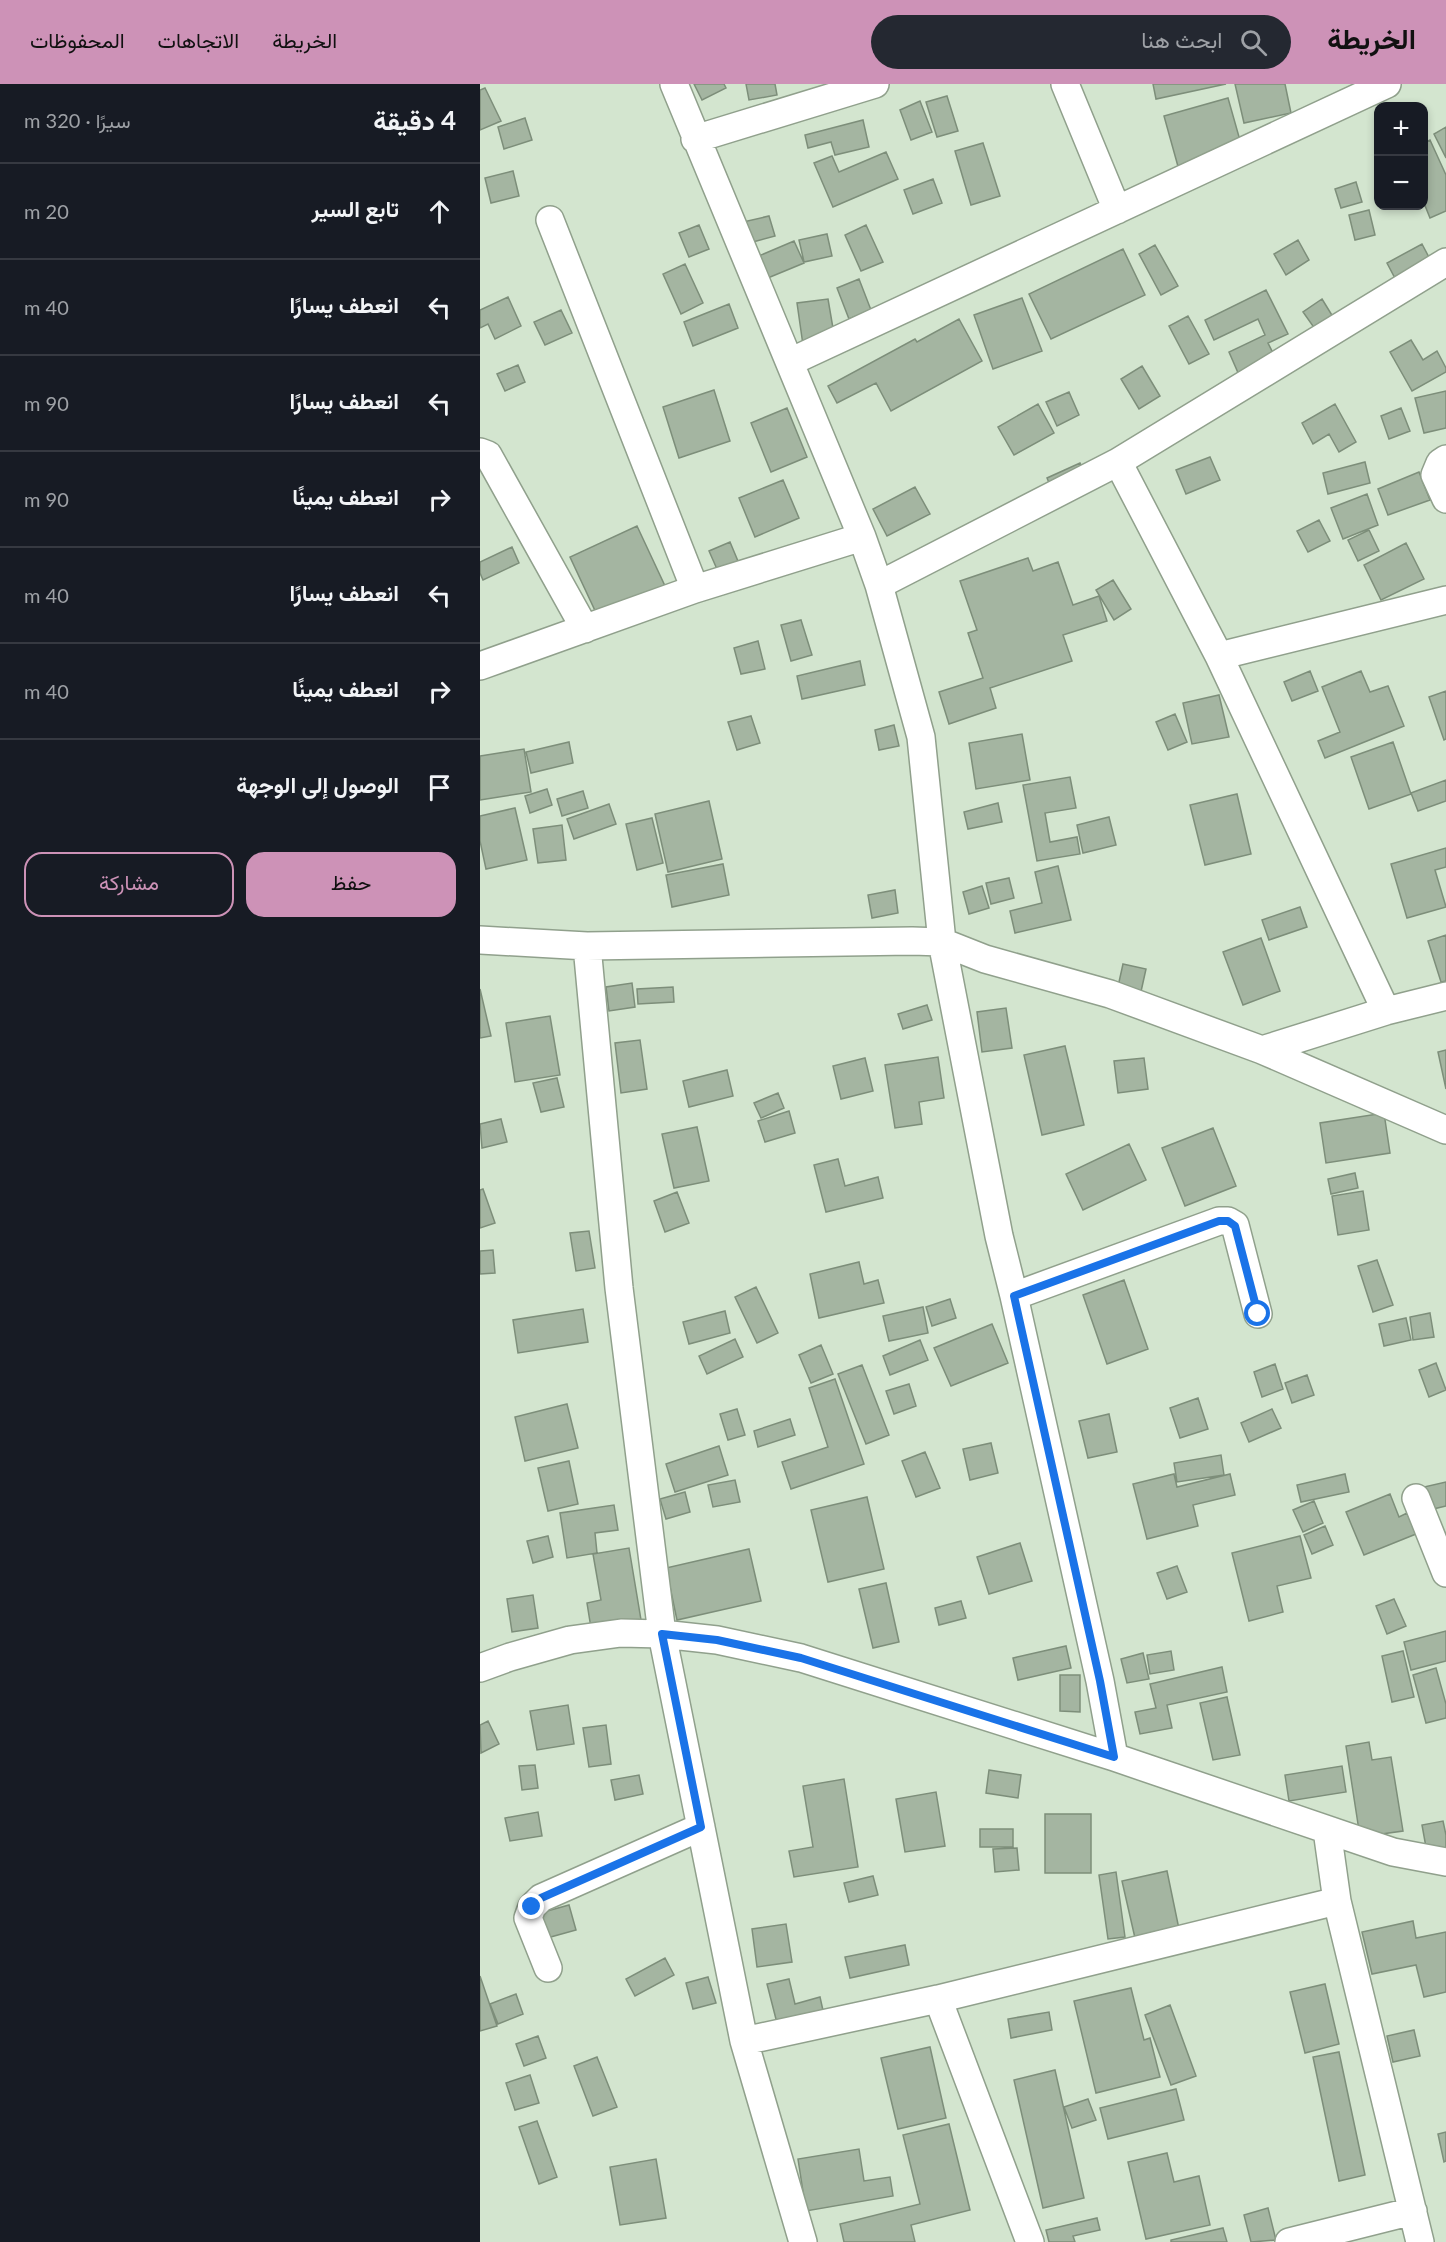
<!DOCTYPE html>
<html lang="ar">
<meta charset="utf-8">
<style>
body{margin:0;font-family:Lato,Vazirmatn,sans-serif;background:#242831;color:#f1f3f6;direction:rtl}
.controls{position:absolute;right:18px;top:18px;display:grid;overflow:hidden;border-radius:12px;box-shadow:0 3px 9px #0003}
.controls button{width:54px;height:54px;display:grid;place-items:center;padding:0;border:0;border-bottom:2px solid #363941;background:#171b24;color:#f1f3f6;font:30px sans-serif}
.stop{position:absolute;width:18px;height:18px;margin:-14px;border:4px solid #1a73e8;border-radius:50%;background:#fff}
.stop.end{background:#1a73e8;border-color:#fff;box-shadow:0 2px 6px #0008}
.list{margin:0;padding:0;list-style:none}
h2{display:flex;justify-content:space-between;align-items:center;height:78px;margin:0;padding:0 24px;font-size:26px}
h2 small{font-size:20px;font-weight:400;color:#9ea1a6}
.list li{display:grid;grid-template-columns:39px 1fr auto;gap:18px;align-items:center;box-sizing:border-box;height:96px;padding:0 24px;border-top:2px solid #363941}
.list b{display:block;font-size:22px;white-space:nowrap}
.list em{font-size:20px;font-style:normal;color:#9ea1a6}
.actions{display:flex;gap:12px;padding:18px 24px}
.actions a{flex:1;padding:14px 0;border:2px solid #cd92b7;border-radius:18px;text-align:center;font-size:21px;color:#cd92b7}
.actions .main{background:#cd92b7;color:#111}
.icon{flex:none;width:33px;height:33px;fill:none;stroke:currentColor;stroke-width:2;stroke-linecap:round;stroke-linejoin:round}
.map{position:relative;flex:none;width:966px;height:2158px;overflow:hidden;direction:ltr}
header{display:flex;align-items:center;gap:36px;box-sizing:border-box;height:84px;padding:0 30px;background:#cd92b7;color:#111}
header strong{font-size:28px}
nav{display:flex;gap:33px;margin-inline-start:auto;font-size:21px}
.search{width:420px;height:54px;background:#242831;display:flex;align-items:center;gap:15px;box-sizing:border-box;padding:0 21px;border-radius:33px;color:#9ea1a6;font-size:22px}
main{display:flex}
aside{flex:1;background:#171b24}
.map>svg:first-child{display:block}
</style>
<header>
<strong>الخريطة</strong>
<div class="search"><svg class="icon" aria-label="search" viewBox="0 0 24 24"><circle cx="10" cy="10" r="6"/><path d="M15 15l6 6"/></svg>ابحث هنا</div>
<nav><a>الخريطة</a><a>الاتجاهات</a><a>المحفوظات</a></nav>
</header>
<main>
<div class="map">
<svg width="966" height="2158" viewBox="0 0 966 2158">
<rect width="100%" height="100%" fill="#d3e5cf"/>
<path fill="#a4b5a1" stroke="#7d8e7a" stroke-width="1.5" d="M 214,0 L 244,0 L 246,4 L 222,16 Z
M 266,0 L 295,0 L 297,11 L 269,16 Z
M 673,0 L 746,0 L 676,15 Z
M 755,0 L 805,0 L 811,29 L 764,39 Z
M 5,4 L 21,37 L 0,46 L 0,6 Z
M 467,12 L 478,47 L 457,53 L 446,18 Z
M 748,14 L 763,67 L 699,86 L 684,32 Z
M 440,17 L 452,48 L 431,56 L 420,26 Z
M 45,34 L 52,56 L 24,65 L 18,43 Z
M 383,36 L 389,63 L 355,71 L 351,58 L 328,64 L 325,51 Z
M 966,43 L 966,74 L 954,50 Z
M 950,56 L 966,91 L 966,127 L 950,134 L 944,119 L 944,59 Z
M 503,59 L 520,112 L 491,121 L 475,67 Z
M 406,68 L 418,95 L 353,123 L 334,79 L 352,72 L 359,88 Z
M 33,87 L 39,112 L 11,119 L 5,94 Z
M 453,95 L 462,119 L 433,130 L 424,106 Z
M 876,98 L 882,118 L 861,124 L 855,105 Z
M 889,126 L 895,151 L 875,156 L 869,131 Z
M 289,132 L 295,152 L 269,159 L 263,138 Z
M 219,141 L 229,165 L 209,173 L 199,149 Z
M 386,141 L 403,178 L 381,187 L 365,151 Z
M 347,150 L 352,172 L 324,178 L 319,156 Z
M 818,156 L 829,176 L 806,191 L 794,170 Z
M 314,157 L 324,179 L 283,196 L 274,174 Z
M 942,160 L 952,179 L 917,198 L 907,179 Z
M 675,161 L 698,202 L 681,211 L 659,170 Z
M 643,165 L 665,211 L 571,255 L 549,210 Z
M 205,180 L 223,219 L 201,230 L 183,190 Z
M 379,195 L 391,226 L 369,235 L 357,204 Z
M 786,206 L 808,250 L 788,259 L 795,273 L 759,291 L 749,268 L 785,251 L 778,235 L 734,256 L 725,236 Z
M 28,213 L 41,242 L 15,255 L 8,240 L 0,244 L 0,226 Z
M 542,214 L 562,267 L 513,285 L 494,231 Z
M 348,215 L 355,256 L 323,261 L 317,219 Z
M 842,215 L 858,241 L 840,252 L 823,228 Z
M 249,220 L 258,244 L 213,262 L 204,238 Z
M 81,226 L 92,249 L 65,261 L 54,238 Z
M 708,232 L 729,270 L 709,280 L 689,242 Z
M 479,235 L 502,277 L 411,327 L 396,299 L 357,319 L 348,302 L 435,255 L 437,258 Z
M 931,256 L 943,276 L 957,267 L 966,284 L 966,288 L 932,307 L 910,268 Z
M 38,281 L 45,298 L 25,307 L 17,290 Z
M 662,282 L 680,312 L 659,325 L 641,295 Z
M 234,306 L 250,357 L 199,374 L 183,323 Z
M 966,307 L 966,344 L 944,349 L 935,314 Z
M 589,308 L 599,331 L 577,342 L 566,318 Z
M 558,320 L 574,349 L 534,371 L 518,343 Z
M 855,320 L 876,358 L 859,368 L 849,350 L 833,360 L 822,339 Z
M 307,324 L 327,373 L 291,388 L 271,339 Z
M 921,324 L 930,347 L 909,355 L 901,332 Z
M 730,373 L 740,396 L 706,410 L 696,386 Z
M 885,378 L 890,399 L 848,410 L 843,389 Z
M 600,379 L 608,395 L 574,411 L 567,394 Z
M 939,388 L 950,416 L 908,431 L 898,405 Z
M 303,396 L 319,434 L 275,453 L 259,414 Z
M 435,403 L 450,430 L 407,452 L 393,425 Z
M 887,410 L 898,441 L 863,455 L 851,424 Z
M 839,436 L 850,457 L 828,468 L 817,447 Z
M 157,442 L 185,502 L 118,533 L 90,473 Z
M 889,446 L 899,467 L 878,477 L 868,456 Z
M 250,458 L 260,482 L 240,492 L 229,467 Z
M 926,459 L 944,495 L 901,516 L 884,481 Z
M 32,463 L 39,479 L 3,496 L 0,489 L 0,478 Z
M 548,474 L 553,487 L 578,478 L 593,521 L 619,512 L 627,537 L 583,551 L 592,577 L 510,604 L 516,624 L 469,640 L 459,608 L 503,594 L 488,549 L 497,546 L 480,497 Z
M 633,496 L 651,525 L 634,536 L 616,506 Z
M 321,536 L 332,571 L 311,577 L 301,541 Z
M 278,557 L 285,585 L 261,590 L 254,564 Z
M 380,577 L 385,601 L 322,615 L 317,592 Z
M 830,587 L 838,607 L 812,617 L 804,598 Z
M 881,587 L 890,608 L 908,602 L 924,642 L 845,674 L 838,657 L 860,648 L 842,603 Z
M 966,607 L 966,655 L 964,656 L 949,613 Z
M 739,611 L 749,653 L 712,660 L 703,619 Z
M 695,630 L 707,658 L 688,666 L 676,638 Z
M 271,632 L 280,659 L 257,666 L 248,638 Z
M 414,641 L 419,662 L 399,666 L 395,646 Z
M 542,650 L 550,696 L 496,705 L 489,659 Z
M 89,658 L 93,679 L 51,689 L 46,668 Z
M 913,658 L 931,710 L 889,725 L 871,673 Z
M 44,665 L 51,708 L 0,716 L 0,672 Z
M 590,693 L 596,724 L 565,729 L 570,758 L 597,753 L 600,770 L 557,777 L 543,701 Z
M 966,696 L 966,717 L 938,727 L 931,709 Z
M 67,705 L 72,721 L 50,729 L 45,712 Z
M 103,707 L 108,724 L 82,732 L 77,715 Z
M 757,710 L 771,770 L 725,781 L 710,721 Z
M 229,717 L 242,775 L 188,788 L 175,730 Z
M 518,719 L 522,738 L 488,745 L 484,728 Z
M 129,720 L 136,740 L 94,755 L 87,735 Z
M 35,724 L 47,776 L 6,785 L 0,757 L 0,732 Z
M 629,733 L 636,761 L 603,769 L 597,741 Z
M 172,734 L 183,779 L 157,786 L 146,740 Z
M 82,741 L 86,776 L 58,779 L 53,745 Z
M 966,764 L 966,783 L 955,786 L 966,823 L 927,834 L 911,780 Z
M 243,780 L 249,811 L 192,823 L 186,791 Z
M 578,782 L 591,836 L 535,849 L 530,827 L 562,819 L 555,788 Z
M 529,794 L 534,814 L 511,820 L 506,799 Z
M 502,802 L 509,824 L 489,830 L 483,808 Z
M 415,806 L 418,829 L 392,834 L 388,811 Z
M 820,823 L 827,843 L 789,856 L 782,836 Z
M 966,851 L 966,897 L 961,898 L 948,857 Z
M 781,854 L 800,907 L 763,921 L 743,868 Z
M 643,880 L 666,885 L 660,912 L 637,907 Z
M 152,899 L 155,923 L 129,927 L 126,903 Z
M 193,903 L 194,918 L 158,920 L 157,905 Z
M 0,905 L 11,952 L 0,954 Z
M 447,921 L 452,936 L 423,945 L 418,930 Z
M 526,924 L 532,964 L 502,968 L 497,928 Z
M 70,932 L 80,991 L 35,998 L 26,939 Z
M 160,956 L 167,1005 L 141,1009 L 135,959 Z
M 585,962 L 604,1041 L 562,1051 L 544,971 Z
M 966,966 L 966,1005 L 958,968 Z
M 458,973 L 464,1014 L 439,1018 L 442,1040 L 415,1044 L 405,981 Z
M 385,974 L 393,1007 L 361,1015 L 353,982 Z
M 664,974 L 668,1005 L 638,1009 L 634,977 Z
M 247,986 L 253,1012 L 209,1023 L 203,997 Z
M 77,994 L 84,1023 L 61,1028 L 53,999 Z
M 298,1009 L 304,1024 L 281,1034 L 274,1019 Z
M 309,1027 L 315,1049 L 285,1058 L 278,1037 Z
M 904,1029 L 910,1069 L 846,1079 L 840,1039 Z
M 21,1035 L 27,1058 L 2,1064 L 0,1040 Z
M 217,1043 L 229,1097 L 194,1104 L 182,1050 Z
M 733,1044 L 756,1102 L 705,1122 L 682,1064 Z
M 649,1060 L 666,1096 L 603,1126 L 586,1090 Z
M 358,1075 L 365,1102 L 398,1093 L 403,1114 L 346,1128 L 334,1081 Z
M 875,1089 L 878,1104 L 851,1110 L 848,1095 Z
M 3,1105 L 15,1139 L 0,1144 L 0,1106 Z
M 883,1107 L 889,1146 L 858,1151 L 852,1112 Z
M 197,1108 L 209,1139 L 185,1148 L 174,1117 Z
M 109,1147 L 115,1184 L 96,1187 L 90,1149 Z
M 13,1166 L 15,1189 L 0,1190 L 0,1167 Z
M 897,1176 L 913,1221 L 893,1228 L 878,1182 Z
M 379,1178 L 384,1200 L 398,1196 L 404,1219 L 339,1234 L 330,1190 Z
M 644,1196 L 668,1265 L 627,1280 L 603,1211 Z
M 276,1203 L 298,1249 L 277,1259 L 255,1213 Z
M 470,1215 L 476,1234 L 452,1242 L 446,1223 Z
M 443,1223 L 448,1249 L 409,1257 L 403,1232 Z
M 103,1225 L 108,1258 L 38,1269 L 33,1236 Z
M 245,1227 L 250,1249 L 209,1260 L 203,1238 Z
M 950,1229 L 954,1253 L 933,1256 L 930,1233 Z
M 926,1234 L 931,1256 L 904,1262 L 899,1240 Z
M 512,1240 L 528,1279 L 471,1302 L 454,1264 Z
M 255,1255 L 263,1273 L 227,1290 L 219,1272 Z
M 440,1256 L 448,1276 L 410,1291 L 403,1272 Z
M 341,1261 L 353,1290 L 331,1299 L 319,1271 Z
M 956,1279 L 966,1306 L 949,1313 L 939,1286 Z
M 795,1280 L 803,1305 L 782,1313 L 774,1288 Z
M 382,1281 L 409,1351 L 386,1360 L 358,1290 Z
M 827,1291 L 834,1311 L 812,1319 L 805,1299 Z
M 355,1295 L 384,1380 L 311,1405 L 302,1378 L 348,1363 L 329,1304 Z
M 429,1300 L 436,1322 L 414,1330 L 406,1307 Z
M 718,1314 L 728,1345 L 700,1354 L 690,1324 Z
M 87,1320 L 98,1364 L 45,1377 L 35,1333 Z
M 257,1325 L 265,1351 L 248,1356 L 240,1330 Z
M 792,1325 L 801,1344 L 769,1358 L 761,1339 Z
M 629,1330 L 637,1368 L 608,1374 L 599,1337 Z
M 310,1335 L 315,1351 L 278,1363 L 274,1347 Z
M 511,1359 L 518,1389 L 490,1396 L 483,1365 Z
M 239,1362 L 248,1391 L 195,1408 L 186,1380 Z
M 445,1368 L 460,1404 L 436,1413 L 422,1377 Z
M 741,1371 L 744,1391 L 697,1398 L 694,1379 Z
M 89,1377 L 98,1420 L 68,1427 L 58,1384 Z
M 694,1390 L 697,1403 L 750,1390 L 755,1411 L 713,1421 L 718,1442 L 667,1455 L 653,1400 Z
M 865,1390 L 869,1408 L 821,1418 L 817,1401 Z
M 255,1396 L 260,1418 L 233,1423 L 228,1401 Z
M 966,1398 L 966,1422 L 949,1426 L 944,1403 Z
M 205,1408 L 210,1428 L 186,1435 L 180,1415 Z
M 910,1410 L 919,1433 L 927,1429 L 936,1450 L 884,1471 L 866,1428 Z
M 387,1413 L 404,1485 L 348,1498 L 331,1426 Z
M 834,1417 L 843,1439 L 823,1448 L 813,1426 Z
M 134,1421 L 138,1446 L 115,1449 L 117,1469 L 87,1474 L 80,1429 Z
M 845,1442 L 853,1461 L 832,1470 L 824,1451 Z
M 68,1452 L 73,1473 L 53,1479 L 47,1457 Z
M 820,1452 L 831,1494 L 797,1502 L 803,1528 L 769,1537 L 752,1469 Z
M 540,1459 L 552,1497 L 509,1510 L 497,1473 Z
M 149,1464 L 161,1536 L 111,1544 L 107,1519 L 121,1516 L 113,1470 Z
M 269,1465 L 281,1517 L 197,1536 L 186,1484 Z
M 697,1482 L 707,1508 L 687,1515 L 677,1489 Z
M 406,1499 L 419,1558 L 393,1564 L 379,1505 Z
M 53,1511 L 58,1544 L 32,1548 L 27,1515 Z
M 914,1515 L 926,1542 L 907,1550 L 896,1522 Z
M 481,1517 L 486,1534 L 459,1541 L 455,1524 Z
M 966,1547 L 966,1577 L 931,1586 L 924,1558 Z
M 586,1562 L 591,1584 L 538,1596 L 533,1574 Z
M 691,1567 L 694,1586 L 670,1590 L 667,1571 Z
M 923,1567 L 934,1613 L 912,1618 L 902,1572 Z
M 663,1569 L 669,1595 L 647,1599 L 641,1575 Z
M 742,1583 L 747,1608 L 687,1621 L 692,1644 L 660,1650 L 655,1628 L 676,1624 L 670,1600 Z
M 956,1584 L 966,1620 L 966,1634 L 946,1639 L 933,1591 Z
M 580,1591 L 600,1591 L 600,1628 L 580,1627 Z
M 747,1613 L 760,1671 L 733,1676 L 720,1619 Z
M 88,1621 L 94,1660 L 57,1666 L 50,1627 Z
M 8,1637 L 19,1660 L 1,1669 L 0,1641 Z
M 126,1641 L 131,1680 L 109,1683 L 103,1644 Z
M 889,1658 L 892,1676 L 911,1673 L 923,1747 L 880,1753 L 866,1662 Z
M 55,1681 L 58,1704 L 42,1706 L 39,1682 Z
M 862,1682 L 866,1708 L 809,1717 L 805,1691 Z
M 509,1686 L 541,1691 L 538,1714 L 506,1709 Z
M 159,1691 L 163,1710 L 135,1716 L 131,1696 Z
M 364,1695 L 378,1783 L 314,1793 L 309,1767 L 333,1763 L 323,1702 Z
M 456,1708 L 465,1762 L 425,1768 L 416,1715 Z
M 58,1728 L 62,1752 L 30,1757 L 25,1734 Z
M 565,1730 L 611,1730 L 611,1789 L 565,1789 Z
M 963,1737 L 966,1751 L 966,1777 L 949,1780 L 942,1741 Z
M 500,1745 L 533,1745 L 533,1763 L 500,1763 Z
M 537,1764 L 539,1786 L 515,1788 L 513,1765 Z
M 687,1787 L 699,1845 L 655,1854 L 642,1797 Z
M 636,1788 L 645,1853 L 628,1855 L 619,1791 Z
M 393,1792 L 398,1811 L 369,1818 L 364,1799 Z
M 89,1821 L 96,1846 L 67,1854 L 60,1829 Z
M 933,1837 L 936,1854 L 966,1848 L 966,1908 L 944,1913 L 936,1881 L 892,1890 L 882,1848 Z
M 306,1840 L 312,1878 L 277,1883 L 272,1845 Z
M 425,1861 L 429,1881 L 370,1894 L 365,1873 Z
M 185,1874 L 194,1891 L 155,1912 L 146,1895 Z
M 0,1892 L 17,1942 L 0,1947 Z
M 228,1893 L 236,1919 L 213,1925 L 206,1899 Z
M 309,1895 L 315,1920 L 340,1913 L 344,1931 L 298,1943 L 287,1900 Z
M 845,1900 L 859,1960 L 825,1969 L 810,1908 Z
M 651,1904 L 664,1956 L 670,1954 L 680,1993 L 616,2009 L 594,1917 Z
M 36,1910 L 43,1930 L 18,1940 L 10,1920 Z
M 690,1921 L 716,1992 L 691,2001 L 665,1931 Z
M 569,1928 L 572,1946 L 531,1954 L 528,1935 Z
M 934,1946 L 940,1972 L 913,1978 L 907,1952 Z
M 58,1952 L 66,1974 L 44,1982 L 36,1960 Z
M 450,1963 L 466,2034 L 418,2045 L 401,1974 Z
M 859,1968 L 885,2091 L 859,2097 L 833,1973 Z
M 117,1973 L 137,2023 L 113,2032 L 94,1982 Z
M 575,1986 L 604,2114 L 563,2124 L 534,1996 Z
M 50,1991 L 59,2019 L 35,2026 L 26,1999 Z
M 696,2005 L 704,2036 L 628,2055 L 620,2024 Z
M 608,2015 L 616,2036 L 592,2044 L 584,2023 Z
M 57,2037 L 77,2093 L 59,2100 L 39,2043 Z
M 469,2040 L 490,2126 L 431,2141 L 435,2158 L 364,2158 L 360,2140 L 440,2120 L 423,2051 Z
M 966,2048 L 966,2077 L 964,2078 L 958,2050 Z
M 379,2065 L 384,2097 L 410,2093 L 413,2112 L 326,2127 L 318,2075 Z
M 687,2069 L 694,2098 L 719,2092 L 730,2141 L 666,2155 L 648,2078 Z
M 176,2075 L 186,2134 L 140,2141 L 130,2083 Z
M 788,2124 L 796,2156 L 771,2158 L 764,2131 Z
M 617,2134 L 620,2146 L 593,2152 L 595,2158 L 569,2158 L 566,2146 Z
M 743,2144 L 747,2158 L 691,2158 L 691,2156 Z"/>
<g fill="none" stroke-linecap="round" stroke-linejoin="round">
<g stroke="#90a08c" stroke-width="30">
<path id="street" d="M 194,0 L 382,453 L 399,501 L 441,653 L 462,858 L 519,1152 L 534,1212 L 620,1597 L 634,1673
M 585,0 L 637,126
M 215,55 L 395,0
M 70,136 L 215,505
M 310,278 L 907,0
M 0,368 L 8,371 L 105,545
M 966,375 L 960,379 L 955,391 L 966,415
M 638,378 L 739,572 L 906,927
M 399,501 L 638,378 L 966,178
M 739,572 L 966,516
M 0,582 L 215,505 L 382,453
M 0,856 L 107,862 L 432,857 L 462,858 L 505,875 L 630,910 L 782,966 L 966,1046
M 107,862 L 139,1204 L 182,1550 L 264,1957 L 323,2158
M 782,966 L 906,927 L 966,912
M 534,1212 L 739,1137 L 748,1137 L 755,1141 L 778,1230
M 936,1414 L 966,1489
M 0,1584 L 30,1573 L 90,1556 L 141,1549 L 182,1550 L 237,1556 L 321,1574 L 634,1673 L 913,1768 L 966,1778
M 847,1746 L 857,1817 L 940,2158
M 68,1884 L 48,1834 L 52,1823 L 61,1814 L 221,1743
M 458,1915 L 550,2158
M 264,1957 L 458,1915 L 857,1817
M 809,2158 L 933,2127"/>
</g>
<use href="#street" stroke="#fff" stroke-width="27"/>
</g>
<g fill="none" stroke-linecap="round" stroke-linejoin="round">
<path stroke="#1a73e8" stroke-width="8" d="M 52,1823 L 61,1814 L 221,1743 L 182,1550 L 237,1556 L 321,1574 L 634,1673 L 620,1597 L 534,1212 L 739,1137 L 748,1137 L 755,1142 L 778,1230"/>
</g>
</svg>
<div class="controls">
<button>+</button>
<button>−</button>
</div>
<div class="stop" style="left:778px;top:1230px"></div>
<div class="stop end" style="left:52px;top:1823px"></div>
</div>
<aside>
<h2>4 دقيقة<small>سيرًا · 320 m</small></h2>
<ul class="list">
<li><svg class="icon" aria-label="ahead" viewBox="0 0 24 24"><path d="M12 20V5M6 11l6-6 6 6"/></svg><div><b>تابع السير</b></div><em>20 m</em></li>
<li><svg class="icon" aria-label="left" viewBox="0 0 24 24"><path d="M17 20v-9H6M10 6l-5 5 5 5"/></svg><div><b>انعطف يسارًا</b></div><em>40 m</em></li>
<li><svg class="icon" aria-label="left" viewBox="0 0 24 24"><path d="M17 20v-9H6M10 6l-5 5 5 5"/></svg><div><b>انعطف يسارًا</b></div><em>90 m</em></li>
<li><svg class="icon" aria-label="right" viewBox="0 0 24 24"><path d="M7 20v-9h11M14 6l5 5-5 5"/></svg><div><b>انعطف يمينًا</b></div><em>90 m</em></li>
<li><svg class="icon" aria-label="left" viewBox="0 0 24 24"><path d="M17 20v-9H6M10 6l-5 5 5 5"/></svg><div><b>انعطف يسارًا</b></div><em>40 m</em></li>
<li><svg class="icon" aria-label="right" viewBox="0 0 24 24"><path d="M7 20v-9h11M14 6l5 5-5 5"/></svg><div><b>انعطف يمينًا</b></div><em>40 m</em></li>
<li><svg class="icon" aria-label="arrive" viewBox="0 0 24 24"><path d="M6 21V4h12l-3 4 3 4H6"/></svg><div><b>الوصول إلى الوجهة</b></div></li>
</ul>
<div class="actions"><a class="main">حفظ</a><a>مشاركة</a></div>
</aside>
</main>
